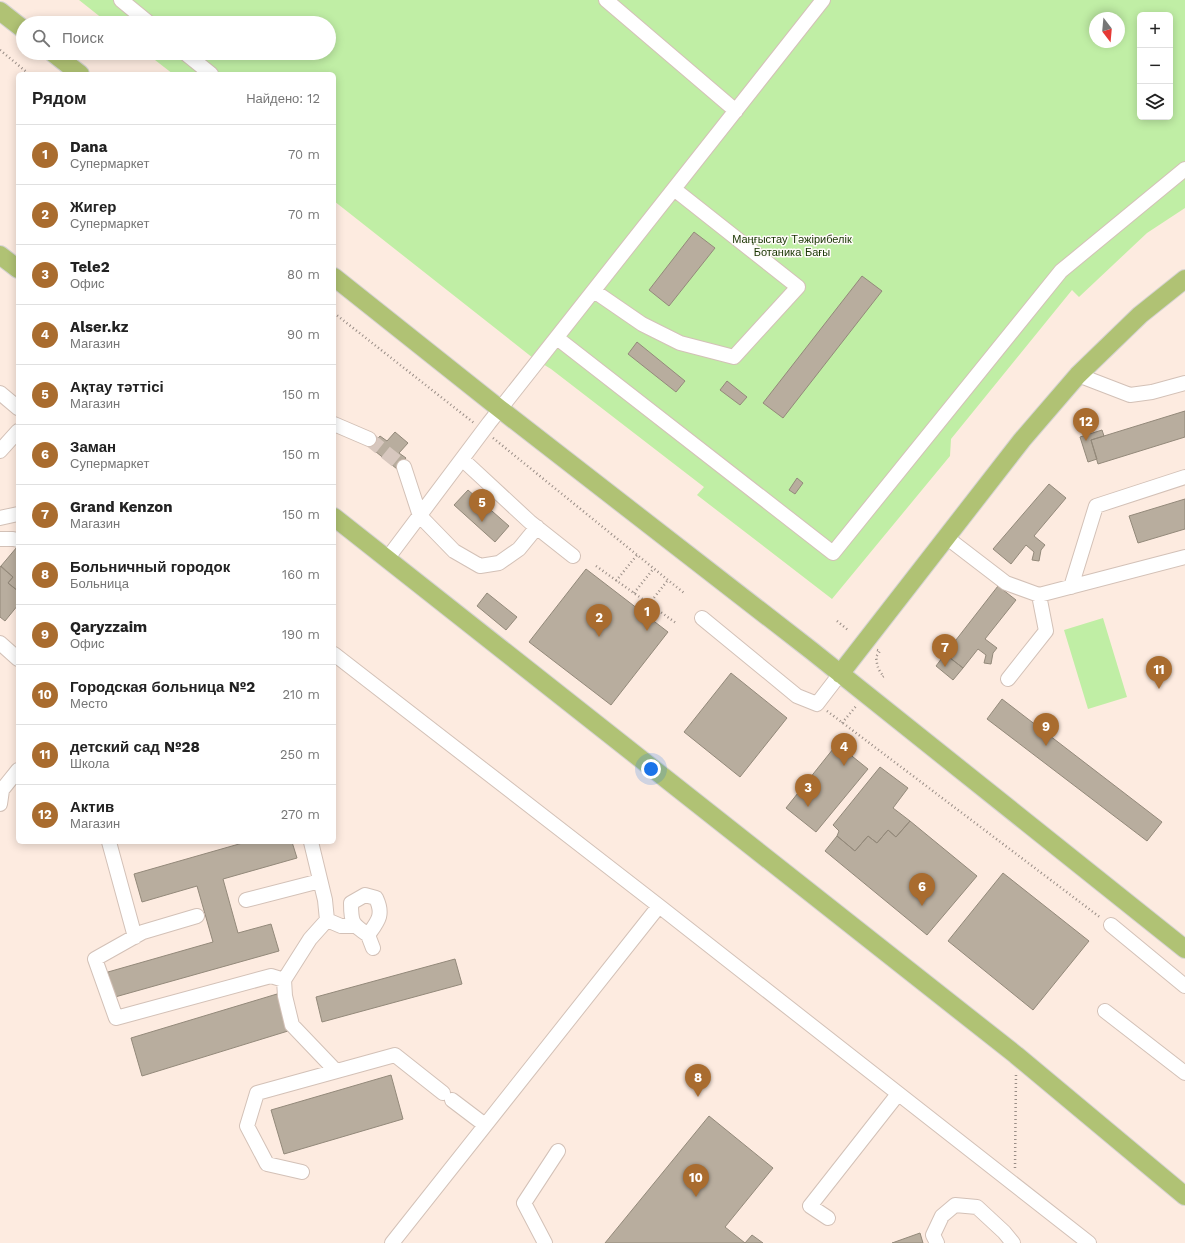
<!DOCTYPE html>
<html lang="ru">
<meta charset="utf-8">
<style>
body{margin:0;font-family:"Work Sans",sans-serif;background:#f6f6f6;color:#222}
.controls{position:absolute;right:12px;top:12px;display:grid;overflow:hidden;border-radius:6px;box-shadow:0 2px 10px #0003}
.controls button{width:36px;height:36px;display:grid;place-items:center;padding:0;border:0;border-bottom:1px solid #e0e0e0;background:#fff;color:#222;font:20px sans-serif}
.compass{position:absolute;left:1089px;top:12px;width:36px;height:36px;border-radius:50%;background:#fff;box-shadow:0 2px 10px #0003;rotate:164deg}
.you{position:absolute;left:651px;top:769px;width:14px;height:14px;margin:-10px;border:3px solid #fff;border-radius:50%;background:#1a73e8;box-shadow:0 0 0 6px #1a73e833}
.badge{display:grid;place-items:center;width:26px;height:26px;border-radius:50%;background:#a96c2f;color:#fff;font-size:13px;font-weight:700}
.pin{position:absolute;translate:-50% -33px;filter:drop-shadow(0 1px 2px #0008)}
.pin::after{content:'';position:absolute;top:21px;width:14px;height:12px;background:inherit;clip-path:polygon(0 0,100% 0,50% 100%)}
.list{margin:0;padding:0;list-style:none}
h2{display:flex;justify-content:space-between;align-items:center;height:52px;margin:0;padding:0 16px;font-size:17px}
h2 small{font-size:13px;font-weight:400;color:#767676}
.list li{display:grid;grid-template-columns:26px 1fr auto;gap:12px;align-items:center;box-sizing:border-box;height:60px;padding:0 16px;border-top:1px solid #e0e0e0}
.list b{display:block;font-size:15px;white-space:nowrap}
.list p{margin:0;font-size:13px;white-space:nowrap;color:#767676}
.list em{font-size:13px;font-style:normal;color:#767676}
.icon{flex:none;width:22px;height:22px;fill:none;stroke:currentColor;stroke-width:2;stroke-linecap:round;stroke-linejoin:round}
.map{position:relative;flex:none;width:1185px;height:1243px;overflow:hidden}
.search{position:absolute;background:#fff;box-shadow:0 2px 10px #0003;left:16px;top:16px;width:320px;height:44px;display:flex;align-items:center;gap:10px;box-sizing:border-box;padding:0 14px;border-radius:22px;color:#767676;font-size:15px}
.panel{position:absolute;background:#fff;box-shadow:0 2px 10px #0003;left:16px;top:72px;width:320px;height:772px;border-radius:6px}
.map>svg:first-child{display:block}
</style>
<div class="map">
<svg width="1185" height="1243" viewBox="0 0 1185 1243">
<rect width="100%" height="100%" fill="#fdebe0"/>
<path fill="#c0eea5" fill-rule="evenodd" d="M 79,0 L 1185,0 L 1185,208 L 1147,233 L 1079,297 L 1072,290 L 951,439 L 950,456 L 832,599 L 697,495 L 704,487 L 551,369 L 533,358 L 334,201 L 334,74 L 173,74 L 146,53 L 329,53 L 329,23 L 108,23 ZM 1140,15 L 1170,15 L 1170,117 L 1140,117 ZM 1095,18 L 1119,18 L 1119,42 L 1095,42 Z
M 1103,618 L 1127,697 L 1088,709 L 1064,630 Z"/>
<path fill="#b8ad9e" stroke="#93897a" d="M 694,232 L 715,248 L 669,306 L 649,290 Z
M 862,276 L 882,291 L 783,418 L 763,403 Z
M 637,342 L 685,381 L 676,392 L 628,354 Z
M 727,381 L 747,397 L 740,405 L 720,390 Z
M 1185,411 L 1185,437 L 1098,464 L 1091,440 Z
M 1102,430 L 1104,436 L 1091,440 L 1097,459 L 1088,462 L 1080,437 Z
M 395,432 L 408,443 L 399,453 L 406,458 L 397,469 L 370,447 L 380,436 L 387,441 Z
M 797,478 L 803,483 L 795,494 L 789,490 Z
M 1049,484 L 1066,498 L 1034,536 L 1045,545 L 1041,550 L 1039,561 L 1032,560 L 1034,552 L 1026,545 L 1011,564 L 993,549 Z
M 468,490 L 509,526 L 495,542 L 454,505 Z
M 1185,499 L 1185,529 L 1138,543 L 1129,516 Z
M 17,547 L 18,548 L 18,591 L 8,583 L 13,577 L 1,566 Z
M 0,566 L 13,577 L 8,583 L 18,591 L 18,605 L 5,621 L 0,617 Z
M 586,569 L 668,632 L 611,705 L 529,642 Z
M 998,586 L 1016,600 L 985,639 L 997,648 L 993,653 L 991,664 L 984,663 L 986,655 L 978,649 L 963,668 L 945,654 Z
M 487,593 L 517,617 L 506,630 L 477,606 Z
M 945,654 L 963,668 L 953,680 L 936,666 Z
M 731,673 L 787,718 L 740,777 L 684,732 Z
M 1002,699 L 1162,822 L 1147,841 L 987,719 Z
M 837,744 L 868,769 L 816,832 L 786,808 Z
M 880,767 L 908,788 L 893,808 L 910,821 L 896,837 L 888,830 L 877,843 L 868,836 L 855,851 L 837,836 L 839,831 L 833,825 Z
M 910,821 L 977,876 L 927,935 L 825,851 L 837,836 L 855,851 L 868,836 L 877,843 L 888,830 L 896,837 Z
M 246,842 L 292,842 L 297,858 L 223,879 L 238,933 L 271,924 L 279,951 L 115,997 L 108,972 L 213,942 L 197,886 L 142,902 L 134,874 Z
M 1003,873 L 1089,941 L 1033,1010 L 948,941 Z
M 455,959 L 462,984 L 322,1022 L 316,997 Z
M 277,994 L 288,1031 L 142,1076 L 131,1038 Z
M 391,1075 L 403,1119 L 284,1154 L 271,1110 Z
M 709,1116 L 773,1168 L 725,1227 L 745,1243 L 605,1243 Z
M 920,1233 L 923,1243 L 892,1243 Z
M 752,1235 L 763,1243 L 745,1243 Z"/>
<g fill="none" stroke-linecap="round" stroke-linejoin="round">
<path stroke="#d7c7be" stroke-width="14" stroke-dasharray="14 7" stroke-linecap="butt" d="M 369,439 L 404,467"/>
<g stroke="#d3c1b7" stroke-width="16">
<path id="minor" d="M 121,0 L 149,23
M 606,0 L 736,111
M 185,53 L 211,74
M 594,291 L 642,324 L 680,343 L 734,357 L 798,287 L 674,189
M 557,338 L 833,553 L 1061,271 L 1185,169
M 1078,375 L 1130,395 L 1152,392 L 1185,383
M 0,393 L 18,408
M 334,424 L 369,439
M 0,451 L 18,431
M 462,459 L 530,522 L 573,556
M 404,467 L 420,516 L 454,551 L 480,566 L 499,563 L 519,549 L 537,527
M 0,518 L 18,514
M 946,537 L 1006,583 L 1039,595 L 1046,631 L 1008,679
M 0,539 L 13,539 L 18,540
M 387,559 L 489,423 L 823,0
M 1071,587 L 1096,506 L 1185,477
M 1039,595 L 1185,557
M 702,618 L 797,696 L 817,704 L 840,674
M 0,643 L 18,659
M 334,654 L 659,906 L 1089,1243
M 0,804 L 2,790 L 18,770
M 109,842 L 135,937
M 311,842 L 325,900 L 327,920
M 246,900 L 320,881
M 197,916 L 143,932 L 95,959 L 116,1018 L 271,976 L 284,980
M 1111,925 L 1185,986
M 368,935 C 352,924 351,923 351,903 L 365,895 L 376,898 C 384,915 378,921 368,935 L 373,948
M 1105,1011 L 1185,1073
M 336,1071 L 292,1025 L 285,996 L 284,980 L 310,939 L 327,920 L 341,926 L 355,926
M 452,1100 L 485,1125
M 302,1172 L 267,1164 L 247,1126 L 257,1093 L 395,1055 L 443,1093
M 828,1218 L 810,1206 L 898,1094
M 392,1243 L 659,906
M 545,1243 L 524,1203 L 558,1151
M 937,1243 L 933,1235 L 942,1216 L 955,1205 L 977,1207 L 1004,1232 L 1013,1243"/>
</g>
<g stroke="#d5d3d2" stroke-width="20">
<path id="major" d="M 0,11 L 23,29
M 53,53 L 80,74
M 0,255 L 18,269
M 334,277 L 500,409 L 812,651 L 1185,949
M 334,517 L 1016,1055 L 1185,1196
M 840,674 L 1022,440 L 1078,375 L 1140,315 L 1185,279"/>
</g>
<path stroke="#998d86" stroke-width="2.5" stroke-dasharray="1 3" stroke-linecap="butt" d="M 0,50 L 29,74
M 334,313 L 474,423
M 493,438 L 684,593
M 596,566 L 676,623
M 616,581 L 637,555
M 634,593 L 654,568
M 649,604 L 668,580
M 837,621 L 848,630
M 877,650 L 880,651 L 876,657 C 877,665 878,671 884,676 L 881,678
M 827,711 L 1101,918
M 842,723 L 857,705
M 1015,1168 L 1016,1073"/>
<use href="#minor" stroke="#fff" stroke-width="14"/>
<use href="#major" stroke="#b0c274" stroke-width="18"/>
</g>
<g text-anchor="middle" stroke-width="3" stroke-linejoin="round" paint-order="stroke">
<g font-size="11" fill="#173400" stroke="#fffbf9">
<text x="792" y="243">Маңғыстау Тәжірибелік<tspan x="792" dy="13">Ботаника Бағы</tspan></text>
</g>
</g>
</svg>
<div class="controls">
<button>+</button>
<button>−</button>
<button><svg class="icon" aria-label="layers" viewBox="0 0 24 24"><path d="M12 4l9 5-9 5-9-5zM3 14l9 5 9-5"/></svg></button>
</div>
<svg class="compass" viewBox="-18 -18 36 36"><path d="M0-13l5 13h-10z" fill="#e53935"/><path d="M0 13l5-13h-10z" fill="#767676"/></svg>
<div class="you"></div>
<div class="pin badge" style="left:647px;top:631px">1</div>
<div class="pin badge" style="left:599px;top:637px">2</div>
<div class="pin badge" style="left:808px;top:807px">3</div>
<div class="pin badge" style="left:844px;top:766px">4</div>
<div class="pin badge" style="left:482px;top:522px">5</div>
<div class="pin badge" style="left:922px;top:906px">6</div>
<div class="pin badge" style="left:945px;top:667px">7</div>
<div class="pin badge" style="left:698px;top:1097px">8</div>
<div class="pin badge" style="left:1046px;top:746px">9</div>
<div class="pin badge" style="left:696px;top:1197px">10</div>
<div class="pin badge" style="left:1159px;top:689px">11</div>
<div class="pin badge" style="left:1086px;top:441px">12</div>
<div class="search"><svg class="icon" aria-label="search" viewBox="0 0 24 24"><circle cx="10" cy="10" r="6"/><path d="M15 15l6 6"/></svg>Поиск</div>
<section class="panel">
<h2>Рядом<small>Найдено: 12</small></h2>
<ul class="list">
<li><span class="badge">1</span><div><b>Dana</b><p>Супермаркет</p></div><em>70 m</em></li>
<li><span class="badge">2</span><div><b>Жигер</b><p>Супермаркет</p></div><em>70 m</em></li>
<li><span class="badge">3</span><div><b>Tele2</b><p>Офис</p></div><em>80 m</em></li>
<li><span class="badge">4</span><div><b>Alser.kz</b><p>Магазин</p></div><em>90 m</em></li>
<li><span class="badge">5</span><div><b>Ақтау тәттісі</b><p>Магазин</p></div><em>150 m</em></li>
<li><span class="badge">6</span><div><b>Заман</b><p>Супермаркет</p></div><em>150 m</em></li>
<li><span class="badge">7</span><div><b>Grand Kenzon</b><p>Магазин</p></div><em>150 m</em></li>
<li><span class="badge">8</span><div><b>Больничный городок</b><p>Больница</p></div><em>160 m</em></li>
<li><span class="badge">9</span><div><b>Qaryzzaim</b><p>Офис</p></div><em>190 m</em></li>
<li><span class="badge">10</span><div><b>Городская больница №2</b><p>Место</p></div><em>210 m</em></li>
<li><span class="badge">11</span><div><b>детский сад №28</b><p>Школа</p></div><em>250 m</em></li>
<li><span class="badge">12</span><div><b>Актив</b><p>Магазин</p></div><em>270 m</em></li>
</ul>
</section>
</div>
